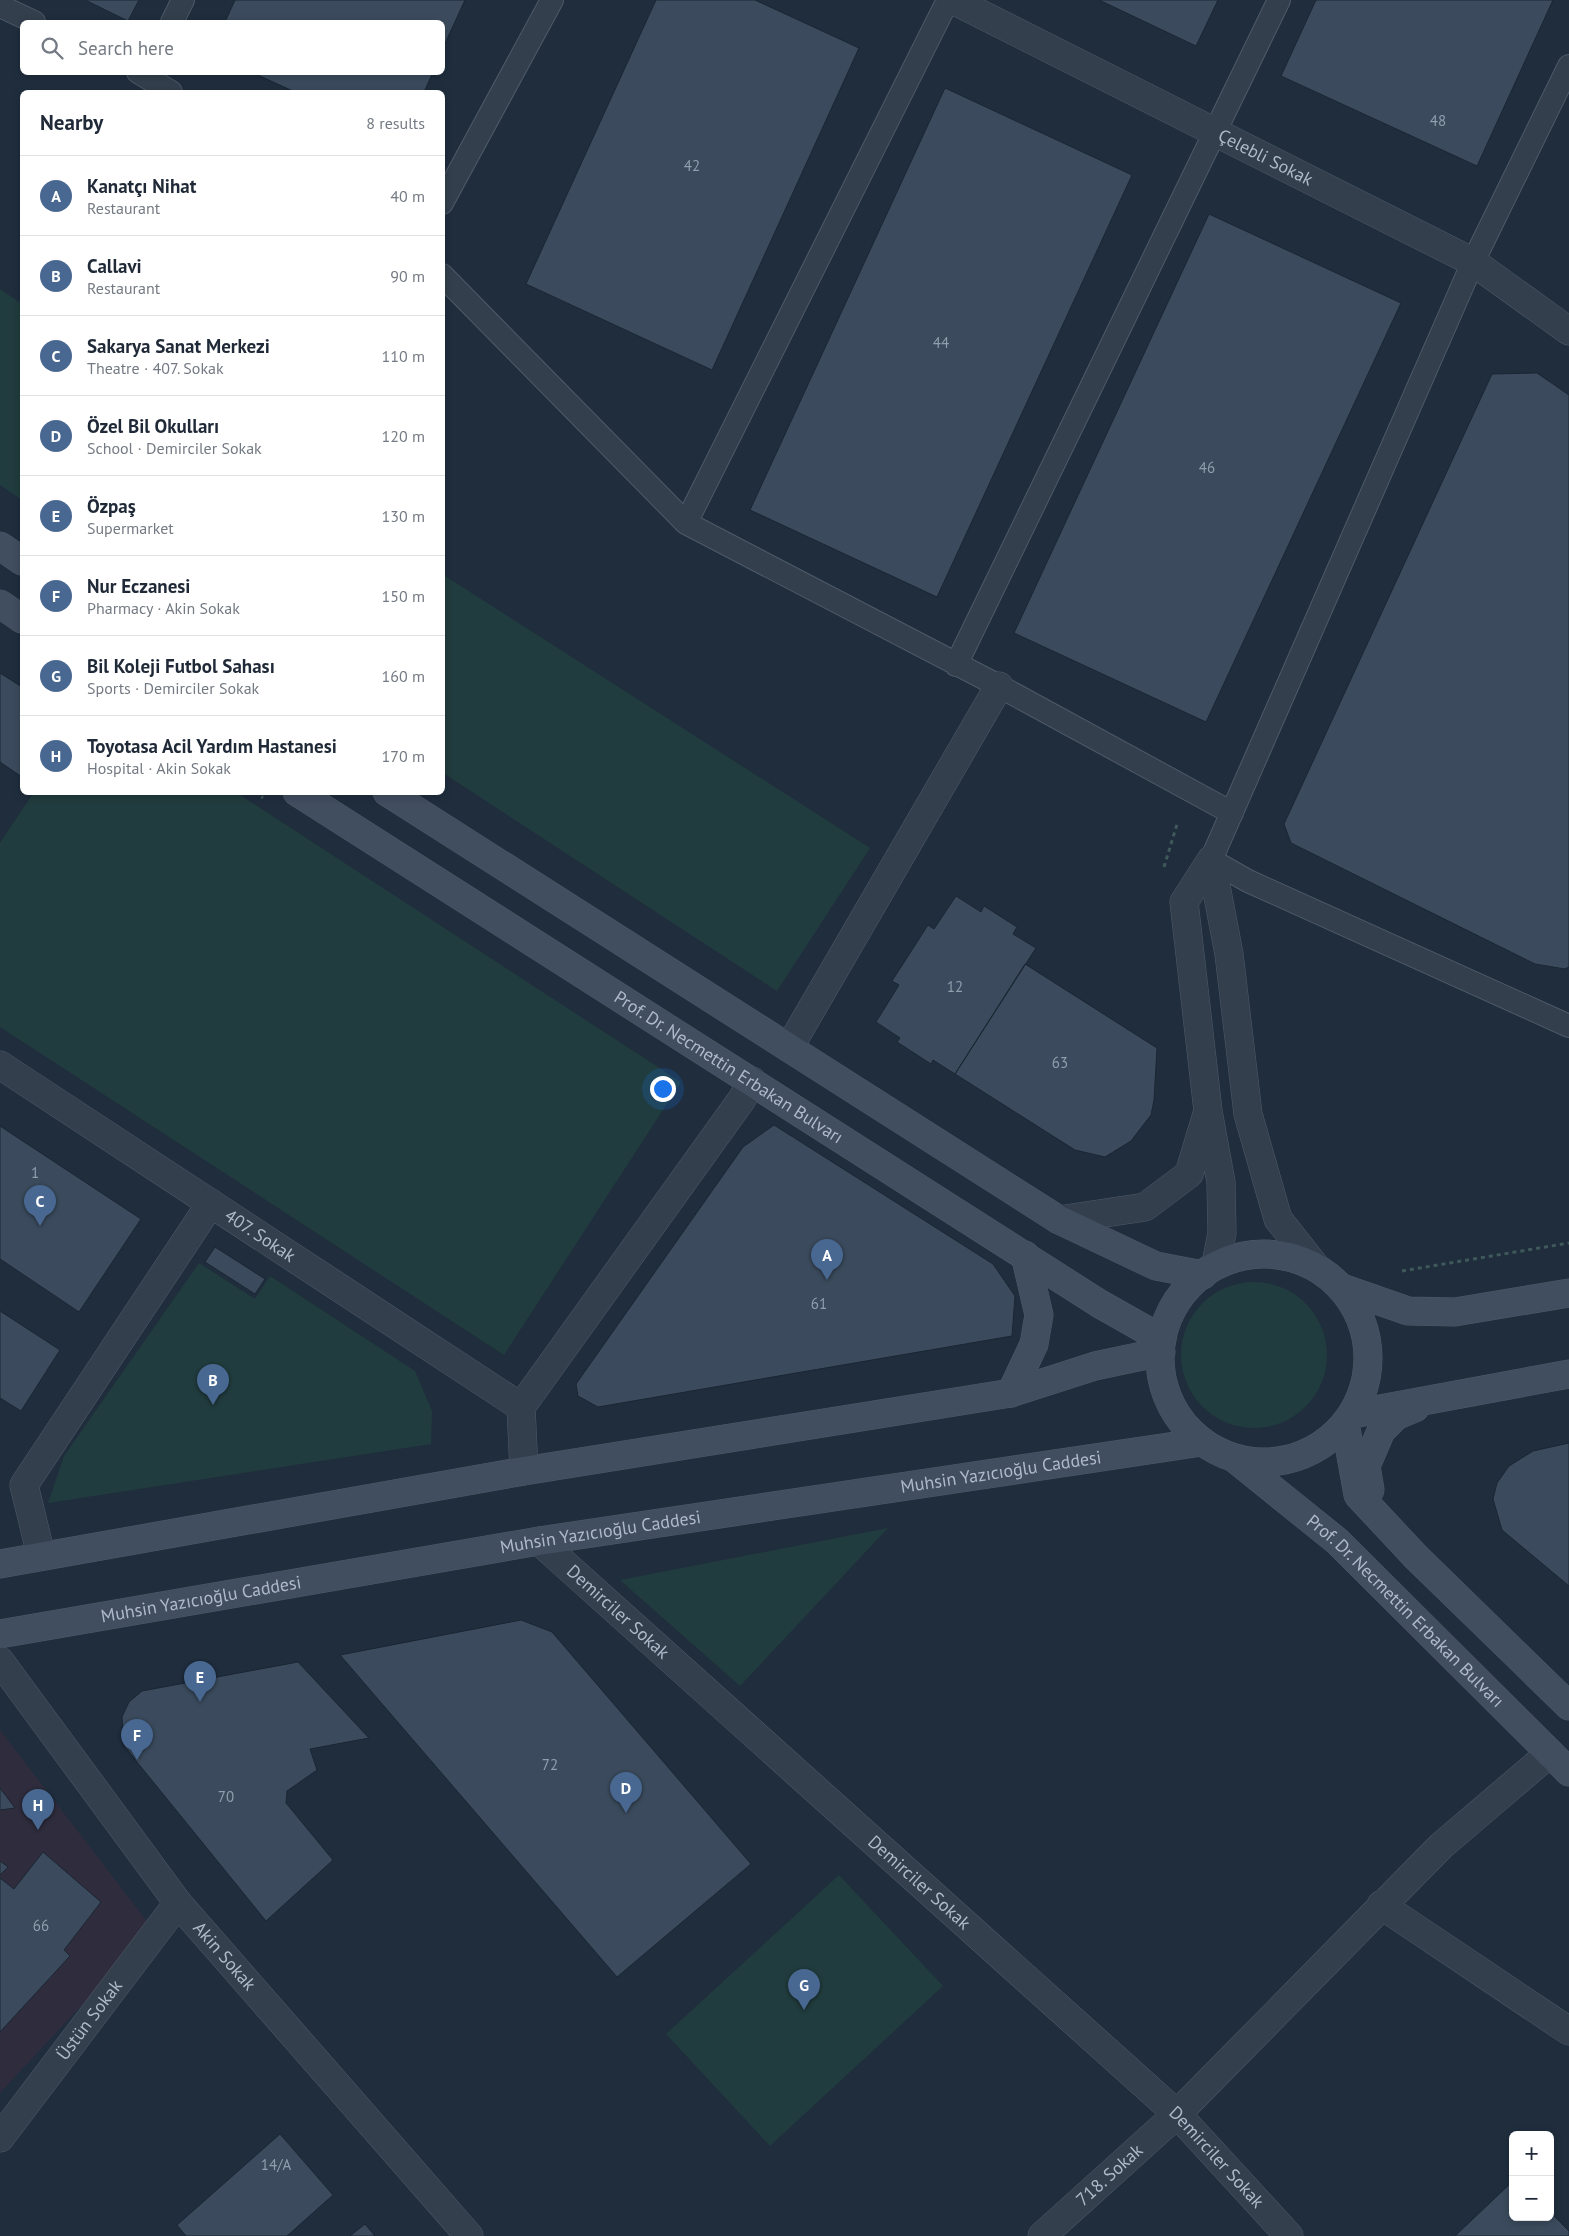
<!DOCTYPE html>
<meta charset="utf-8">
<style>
body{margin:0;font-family:"PT Sans",sans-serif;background:#f2f2f3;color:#1f2937}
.controls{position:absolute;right:15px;bottom:15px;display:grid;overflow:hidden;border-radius:8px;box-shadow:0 2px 8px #0003}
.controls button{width:45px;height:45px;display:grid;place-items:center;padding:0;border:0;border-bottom:1px solid #e0e1e3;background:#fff;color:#1f2937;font:25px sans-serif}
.you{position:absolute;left:662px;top:1088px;width:18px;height:18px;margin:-12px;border:4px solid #fff;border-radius:50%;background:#1a73e8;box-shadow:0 0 0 8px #1a73e833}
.badge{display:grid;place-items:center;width:32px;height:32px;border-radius:50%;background:#496891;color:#fff;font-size:16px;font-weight:700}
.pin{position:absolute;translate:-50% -41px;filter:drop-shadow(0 1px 2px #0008)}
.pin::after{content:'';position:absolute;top:26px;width:18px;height:15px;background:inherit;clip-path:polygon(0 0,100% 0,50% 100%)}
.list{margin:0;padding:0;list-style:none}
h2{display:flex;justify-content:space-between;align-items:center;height:65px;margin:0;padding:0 20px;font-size:21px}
h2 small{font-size:16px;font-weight:400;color:#747a83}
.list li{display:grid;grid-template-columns:32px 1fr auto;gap:15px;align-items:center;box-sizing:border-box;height:80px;padding:0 20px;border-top:1px solid #e0e1e3}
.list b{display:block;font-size:19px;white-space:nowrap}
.list p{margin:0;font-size:16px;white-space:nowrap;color:#747a83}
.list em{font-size:16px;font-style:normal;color:#747a83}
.icon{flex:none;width:28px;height:28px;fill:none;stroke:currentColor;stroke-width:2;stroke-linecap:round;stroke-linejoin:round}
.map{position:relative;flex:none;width:1569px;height:2236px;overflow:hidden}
.search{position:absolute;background:#fff;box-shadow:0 2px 8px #0003;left:20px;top:20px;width:425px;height:55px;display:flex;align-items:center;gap:12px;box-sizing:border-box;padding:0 18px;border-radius:8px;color:#747a83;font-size:19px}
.panel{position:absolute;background:#fff;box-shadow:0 2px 8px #0003;left:20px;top:90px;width:425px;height:705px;border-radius:8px}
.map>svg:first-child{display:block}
</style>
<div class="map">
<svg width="1569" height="2236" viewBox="0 0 1569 2236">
<rect width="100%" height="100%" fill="#1f2d3d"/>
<path fill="#2e2c3d" d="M 0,1730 L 153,1929 L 0,2093 Z"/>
<path fill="#213c3e" d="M 0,289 L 22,304 L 22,500 L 0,485 Z
M 442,574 L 870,848 L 777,991 L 443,773 Z
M 34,792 L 237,793 L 681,1082 L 504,1355 L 0,1027 L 0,843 Z
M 199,1263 L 255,1299 L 270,1276 L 415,1371 L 432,1411 L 431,1444 L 48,1503 L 64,1456 Z
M1181 1355a73 73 0 1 1 146 0a73 73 0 1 1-146 0Z
M 888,1528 L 740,1686 L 620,1580 Z
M 839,1875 L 943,1986 L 770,2146 L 666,2034 Z"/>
<path fill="#3b4b5d" stroke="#1b2633" d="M 85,0 L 139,0 L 128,21 Z
M 235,0 L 465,0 L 442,50 L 442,22 L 225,22 Z
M 656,0 L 755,0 L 859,48 L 712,370 L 526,284 Z
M 1099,0 L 1218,0 L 1196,46 Z
M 1316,0 L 1553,0 L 1477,166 L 1281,76 Z
M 251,72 L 433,72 L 424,92 L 295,92 Z
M 945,88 L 1132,175 L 937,597 L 750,510 Z
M 1209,214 L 1401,303 L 1206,722 L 1014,633 Z
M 1537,373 L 1569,395 L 1569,967 L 1565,969 L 1535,964 L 1291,843 L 1284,824 L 1492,374 Z
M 0,673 L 22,687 L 22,777 L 0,762 Z
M 956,896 L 981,912 L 984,906 L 1017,927 L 1013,934 L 1036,948 L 955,1074 L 933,1060 L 931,1064 L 897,1042 L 900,1038 L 876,1022 L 899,985 L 892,981 L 928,925 L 934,929 Z
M 1025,964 L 1157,1048 L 1154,1100 L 1151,1115 L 1131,1141 L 1105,1157 L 1075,1150 L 955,1074 Z
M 774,1125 L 993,1264 L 1015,1296 L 1012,1336 L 598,1407 L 578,1396 L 576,1384 L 743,1147 Z
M 0,1126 L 141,1219 L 79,1312 L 0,1259 Z
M 215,1247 L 265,1279 L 255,1294 L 205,1262 Z
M 0,1311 L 60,1350 L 21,1411 L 0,1398 Z
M 1569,1443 L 1569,1586 L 1502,1530 L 1493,1499 L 1497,1483 L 1509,1466 L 1533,1451 Z
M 521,1620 L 552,1632 L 751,1864 L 617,1977 L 340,1655 Z
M 298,1662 L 369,1738 L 310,1749 L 317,1770 L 287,1791 L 286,1803 L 333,1860 L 266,1921 L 124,1746 L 122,1717 L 129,1702 L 142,1691 Z
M 0,1788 L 15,1808 L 0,1810 Z
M 43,1852 L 101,1902 L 64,1950 L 70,1956 L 0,2032 L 0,1878 L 14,1889 Z
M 0,1861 L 8,1867 L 0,1875 Z
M 280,2134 L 333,2195 L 287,2236 L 186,2236 L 177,2225 Z
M 1513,2181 L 1513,2217 L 1550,2217 L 1550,2212 L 1569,2231 L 1569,2236 L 1455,2236 Z
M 365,2224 L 375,2236 L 350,2236 Z"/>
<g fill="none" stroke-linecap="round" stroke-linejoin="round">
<g stroke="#4e5a67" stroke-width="24">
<path id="service" d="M 0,6 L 34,22
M 172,22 L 183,0
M 1569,66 L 1473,262 L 1211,860 L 1248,881 L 1569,1026
M 138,72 L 171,92
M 442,203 L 552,0
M 442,275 L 686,523 L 999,686 L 1232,813
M 686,523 L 948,0
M 956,665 L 1279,0"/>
</g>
<g stroke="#4e5a67" stroke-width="29">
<g id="minor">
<path id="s1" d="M 953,0 L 1473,262 L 1569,331"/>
<path d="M 789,1048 L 999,686"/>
<path id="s2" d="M 0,1065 L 521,1407"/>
<path d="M 524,1471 L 521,1407 L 742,1099 L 752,1081"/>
<path id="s3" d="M 539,1541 L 1177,2114 L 1289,2236"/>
<path d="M 41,1555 L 24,1485 L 211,1203"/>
<path id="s4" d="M 0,1661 L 178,1903 L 469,2236"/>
<path d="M 1381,1905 L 1569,2031"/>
<path id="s5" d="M 0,2138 L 178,1903"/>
<path id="s6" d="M 1042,2236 L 1177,2114 L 1441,1846 L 1550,1753"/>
</g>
</g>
<g stroke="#4e5a67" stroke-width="29">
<path id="tertiary" d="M 1059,1220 L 1145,1207 L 1189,1174 L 1207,1114
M 1216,1264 L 1222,1233 L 1221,1182 L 1208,1111 L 1184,902 L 1211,860 L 1229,954 L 1248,1114 L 1278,1219 L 1316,1267"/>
</g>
<g stroke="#4e5a67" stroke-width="29">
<g id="secondary">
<path d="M 0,546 L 22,561"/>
<path d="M 0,604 L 22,619"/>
<path id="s7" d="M 297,792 L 1100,1304 L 1162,1339"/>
<path d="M 387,792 L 1059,1220 L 1156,1266 L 1203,1275"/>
<circle cx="1264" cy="1358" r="104"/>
<path d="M 1342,1288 L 1408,1311 L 1455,1312 L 1569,1293"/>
<path d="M 1011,1393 L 1034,1344 L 1039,1315 L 1025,1255"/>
<path d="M 1353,1414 L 1569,1374"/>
<path d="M 1345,1423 L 1358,1495 L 1416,1557 L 1569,1706"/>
<path id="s8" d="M 1234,1458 L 1337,1541 L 1569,1772"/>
<path d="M 1370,1490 L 1366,1466 L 1381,1431 L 1396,1416 L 1415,1408"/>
<path d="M 0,1564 L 524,1471 L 1011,1393 L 1095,1366 L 1161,1352"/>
<path id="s9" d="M 0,1634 L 539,1541 L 1202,1442"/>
</g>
</g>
<path stroke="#3f595b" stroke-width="3" stroke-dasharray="4 4" stroke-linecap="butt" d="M 255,792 L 263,798
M 1164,867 L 1178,821
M 1402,1271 L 1569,1243"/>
<use href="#service" stroke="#333f4d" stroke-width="22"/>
<use href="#minor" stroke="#333f4d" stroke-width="28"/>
<use href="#tertiary" stroke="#333f4d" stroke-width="28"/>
<use href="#secondary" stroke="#414e60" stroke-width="28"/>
</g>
<g text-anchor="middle" stroke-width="4" stroke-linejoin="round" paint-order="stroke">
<g font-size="15" fill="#919eae">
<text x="1438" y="126">48</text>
<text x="692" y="171">42</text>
<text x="941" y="348">44</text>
<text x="1207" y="473">46</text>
<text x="955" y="992">12</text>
<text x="1060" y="1068">63</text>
<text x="35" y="1178">1</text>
<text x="819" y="1309">61</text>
<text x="550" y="1770">72</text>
<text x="226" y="1802">70</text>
<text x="41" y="1931">66</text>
<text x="276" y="2170">14/A</text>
</g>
<g font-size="18" fill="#aebac9" stroke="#192431">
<text dy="6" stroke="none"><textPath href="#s1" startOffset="350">Çelebli Sokak</textPath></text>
<text dy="6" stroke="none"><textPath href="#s7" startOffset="512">Prof. Dr. Necmettin Erbakan Bulvarı</textPath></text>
<text dy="6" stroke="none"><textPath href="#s2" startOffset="311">407. Sokak</textPath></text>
<text dy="6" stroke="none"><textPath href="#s9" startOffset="1014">Muhsin Yazıcıoğlu Caddesi</textPath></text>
<text dy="6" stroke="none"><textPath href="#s9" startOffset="609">Muhsin Yazıcıoğlu Caddesi</textPath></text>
<text dy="6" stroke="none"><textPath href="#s9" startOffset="204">Muhsin Yazıcıoğlu Caddesi</textPath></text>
<text dy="6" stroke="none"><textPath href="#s3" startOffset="106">Demirciler Sokak</textPath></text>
<text dy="6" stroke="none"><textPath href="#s8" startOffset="230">Prof. Dr. Necmettin Erbakan Bulvarı</textPath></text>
<text dy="6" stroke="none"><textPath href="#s3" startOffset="511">Demirciler Sokak</textPath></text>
<text dy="6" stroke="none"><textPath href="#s4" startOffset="371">Akin Sokak</textPath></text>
<text dy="6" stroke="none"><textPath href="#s5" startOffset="148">Üstün Sokak</textPath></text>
<text dy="6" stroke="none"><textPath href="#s3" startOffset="916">Demirciler Sokak</textPath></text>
<text dy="6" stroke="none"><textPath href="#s6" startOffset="91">718. Sokak</textPath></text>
</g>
</g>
</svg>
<div class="controls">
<button>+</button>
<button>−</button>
</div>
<div class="you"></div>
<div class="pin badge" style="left:827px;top:1280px">A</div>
<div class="pin badge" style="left:213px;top:1405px">B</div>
<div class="pin badge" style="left:40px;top:1226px">C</div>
<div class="pin badge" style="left:626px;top:1813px">D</div>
<div class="pin badge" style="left:200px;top:1702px">E</div>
<div class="pin badge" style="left:137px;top:1760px">F</div>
<div class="pin badge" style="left:804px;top:2010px">G</div>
<div class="pin badge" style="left:38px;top:1830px">H</div>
<div class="search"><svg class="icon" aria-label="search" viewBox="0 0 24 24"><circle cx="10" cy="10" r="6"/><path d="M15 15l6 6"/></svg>Search here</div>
<section class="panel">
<h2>Nearby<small>8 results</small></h2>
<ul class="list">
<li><span class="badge">A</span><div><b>Kanatçı Nihat</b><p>Restaurant</p></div><em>40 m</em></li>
<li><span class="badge">B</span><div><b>Callavi</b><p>Restaurant</p></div><em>90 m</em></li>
<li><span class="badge">C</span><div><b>Sakarya Sanat Merkezi</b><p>Theatre · 407. Sokak</p></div><em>110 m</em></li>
<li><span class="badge">D</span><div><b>Özel Bil Okulları</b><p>School · Demirciler Sokak</p></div><em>120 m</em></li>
<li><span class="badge">E</span><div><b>Özpaş</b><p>Supermarket</p></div><em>130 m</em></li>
<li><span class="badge">F</span><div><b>Nur Eczanesi</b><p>Pharmacy · Akin Sokak</p></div><em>150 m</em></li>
<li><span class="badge">G</span><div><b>Bil Koleji Futbol Sahası</b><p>Sports · Demirciler Sokak</p></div><em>160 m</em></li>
<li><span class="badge">H</span><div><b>Toyotasa Acil Yardım Hastanesi</b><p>Hospital · Akin Sokak</p></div><em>170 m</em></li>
</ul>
</section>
</div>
